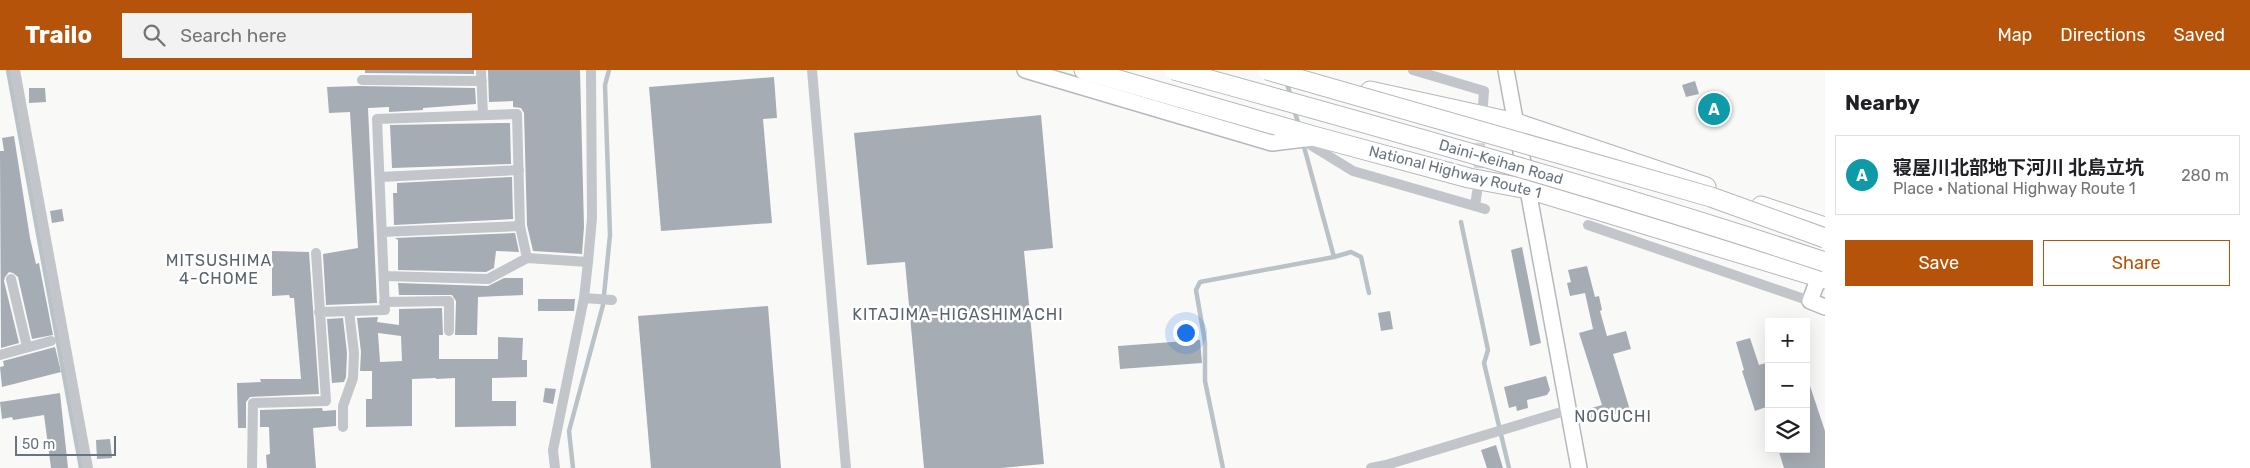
<!DOCTYPE html>
<meta charset="utf-8">
<style>
body{margin:0;font-family:Rubik,"Noto Sans JP",sans-serif;background:#f2f2f2;color:#202124}
.controls{position:absolute;right:15px;bottom:15px;display:grid;overflow:hidden;border-radius:0px;box-shadow:0 5px 20px #0002}
.controls button{width:45px;height:45px;display:grid;place-items:center;padding:0;border:0;border-bottom:1px solid #e0e0e0;background:#fff;color:#202124;font:25px sans-serif}
.scale{position:absolute;left:15px;bottom:12px;width:101px;box-sizing:border-box;padding-left:5px;border:2px solid #68747f;border-top:0;font-size:14px;line-height:18px;white-space:nowrap;color:#68747f;-webkit-text-stroke:4px #fff;paint-order:stroke}
.you{position:absolute;left:1185px;top:262px;width:18px;height:18px;margin:-12px;border:4px solid #fff;border-radius:50%;background:#1a73e8;box-shadow:0 0 0 8px #1a73e833}
.badge{display:grid;place-items:center;width:32px;height:32px;border-radius:50%;background:#b45309;color:#fff;font-size:16px;font-weight:700}
.pin{position:absolute;translate:-50% -50%;border:2px solid #fff;box-shadow:0 1px 5px #0006}
.list{margin:0;padding:0;list-style:none}
h2{display:flex;justify-content:space-between;align-items:center;height:65px;margin:0;padding:0 20px;font-size:21px}
h2 small{font-size:16px;font-weight:400;color:#757577}
.list li{display:grid;grid-template-columns:32px 1fr auto;gap:15px;align-items:center;box-sizing:border-box;height:80px;margin:0 10px 10px;padding:0 10px;border:1px solid #e0e0e0;border-radius:0px}
.list b{display:block;font-size:19px;white-space:nowrap}
.list p{margin:0;font-size:16px;white-space:nowrap;color:#757577}
.list em{font-size:16px;font-style:normal;color:#757577}
.actions{display:flex;gap:10px;padding:15px 20px}
.actions a{flex:1;padding:11px 0;border:1px solid #b45309;border-radius:0px;text-align:center;font-size:18px;color:#b45309}
.actions .main{background:#b45309;color:#fff}
.icon{flex:none;width:28px;height:28px;fill:none;stroke:currentColor;stroke-width:2;stroke-linecap:round;stroke-linejoin:round}
.map{position:relative;flex:none;width:1825px;height:398px;overflow:hidden}
header{display:flex;align-items:center;gap:30px;box-sizing:border-box;height:70px;padding:0 25px;background:#b45309;color:#fff}
header strong{font-size:24px}
nav{display:flex;gap:28px;margin-inline-start:auto;font-size:18px}
.search{width:350px;height:45px;background:#f2f2f2;display:flex;align-items:center;gap:12px;box-sizing:border-box;padding:0 18px;border-radius:0px;color:#757577;font-size:19px}
main{display:flex}
aside{flex:1;background:#fff}
.map>svg:first-child{display:block}
</style>
<header>
<strong>Trailo</strong>
<div class="search"><svg class="icon" aria-label="search" viewBox="0 0 24 24"><circle cx="10" cy="10" r="6"/><path d="M15 15l6 6"/></svg>Search here</div>
<nav><a>Map</a><a>Directions</a><a>Saved</a></nav>
</header>
<main>
<div class="map">
<svg width="1825" height="398" viewBox="0 0 1825 398">
<rect width="100%" height="100%" fill="#f9faf8"/>
<g fill="none" stroke-linecap="round" stroke-linejoin="round">
<path stroke="#b9c2c7" stroke-width="4.5" d="M 8,0 L 81,398
M 1286,10 L 1291,27
M 1294,39 L 1299,56
M 1303,73 L 1334,187
M 1461,152 L 1488,280 L 1484,293 L 1509,398
M 573,398 L 569,361 L 603,235 L 610,165 L 605,15 L 609,0
M 1223,398 L 1205,311 L 1205,272 L 1196,220 L 1200,212 L 1334,187 L 1351,182 L 1361,187 L 1369,223"/>
</g>
<path fill="#a6acb3" fill-rule="evenodd" d="M 365,0 L 474,0 L 474,4 L 365,3 Z
M 488,0 L 580,0 L 584,157 L 582,184 L 533,181 L 527,155 L 524,43 L 521,38 L 513,37 L 513,31 L 489,32 Z
M 774,7 L 777,48 L 763,49 L 772,153 L 661,161 L 649,17 Z
M 1695,11 L 1699,24 L 1686,27 L 1682,15 Z
M 358,16 L 475,18 L 476,34 L 423,38 L 423,40 L 389,42 L 389,37 L 368,38 L 377,233 L 326,235 L 323,184 L 358,178 L 350,42 L 329,43 L 327,17 Z
M 29,18 L 45,18 L 46,32 L 29,33 Z
M 1721,30 L 1724,44 L 1707,48 L 1704,34 Z
M 1041,45 L 1053,178 L 1024,181 L 1044,394 L 1001,398 L 924,398 L 905,192 L 867,195 L 854,63 Z
M 501,53 L 510,53 L 511,94 L 392,98 L 390,55 Z
M 14,66 L 30,168 L 36,194 L 39,193 L 41,204 L 53,265 L 32,269 L 18,207 L 13,203 L 9,202 L 5,207 L 4,211 L 19,273 L 1,278 L 0,81 L 4,81 L 2,68 Z
M 512,107 L 513,149 L 394,155 L 393,123 L 397,123 L 397,113 Z
M 62,139 L 64,151 L 52,153 L 50,141 Z
M 515,163 L 519,182 L 496,181 L 494,198 L 486,202 L 398,200 L 398,170 L 395,168 Z
M 1522,177 L 1541,273 L 1530,276 L 1511,180 Z
M 272,181 L 309,182 L 319,324 L 250,327 L 246,332 L 246,358 L 238,358 L 237,313 L 261,312 L 260,309 L 301,309 L 294,228 L 290,228 L 289,225 L 272,226 Z
M 1587,196 L 1595,227 L 1599,226 L 1602,240 L 1600,241 L 1607,266 L 1626,261 L 1631,279 L 1613,284 L 1630,340 L 1585,353 L 1581,341 L 1602,335 L 1579,263 L 1593,259 L 1585,223 L 1570,226 L 1567,213 L 1571,212 L 1568,200 Z
M 504,208 L 523,208 L 523,225 L 478,227 L 477,265 L 455,265 L 456,231 L 452,225 L 399,225 L 398,213 L 488,216 Z
M 538,229 L 575,229 L 574,241 L 538,241 Z
M 768,236 L 781,398 L 651,398 L 638,246 Z
M 442,238 L 443,265 L 439,265 L 439,289 L 498,289 L 498,267 L 523,268 L 522,290 L 527,290 L 527,307 L 492,308 L 492,331 L 516,331 L 516,356 L 455,357 L 455,308 L 436,309 L 436,308 L 412,309 L 412,356 L 366,357 L 366,329 L 372,329 L 372,301 L 360,301 L 361,282 L 357,248 L 378,247 L 377,252 L 399,255 L 399,239 ZM 378,263 L 401,266 L 402,291 L 380,292 Z
M 1390,241 L 1393,259 L 1381,261 L 1378,243 Z
M 343,248 L 347,283 L 346,307 L 344,312 L 332,313 L 327,249 Z
M 1750,268 L 1759,295 L 1769,292 L 1769,336 L 1755,341 L 1742,301 L 1744,300 L 1736,272 Z
M 1200,270 L 1202,293 L 1120,299 L 1118,276 Z
M 55,277 L 61,302 L 2,317 L 0,297 L 4,296 L 3,291 Z
M 1546,306 L 1550,320 L 1547,325 L 1527,330 L 1528,338 L 1517,341 L 1516,336 L 1509,338 L 1504,317 Z
M 1806,310 L 1808,310 L 1825,361 L 1825,398 L 1784,398 L 1778,379 L 1806,379 Z
M 545,318 L 556,319 L 553,334 L 543,332 Z
M 60,323 L 68,398 L 51,398 L 44,345 L 13,350 L 12,347 L 2,349 L 0,332 Z
M 322,338 L 323,341 L 336,340 L 336,356 L 313,358 L 316,398 L 267,398 L 266,385 L 270,384 L 269,357 L 260,357 L 260,340 Z
M 110,369 L 112,388 L 97,389 L 96,370 Z
M 1496,375 L 1503,398 L 1487,398 L 1481,380 Z"/>
<g fill="none" stroke-linecap="round" stroke-linejoin="round">
<path stroke="#d5d8da" stroke-width="10" stroke-dasharray="10 5" stroke-linecap="butt" d="M 1478,113 L 1481,58"/>
<g stroke="#b5b9bd" stroke-width="18">
<path id="secondary" d="M 1025,0 L 1272,73 L 1313,68
M 1506,0 L 1579,398
M 1823,196 L 1810,231 L 1825,237"/>
</g>
<g stroke="#b4b7ba" stroke-width="21">
<path id="highway" d="M 1084,0 L 1317,67 L 1469,108 L 1528,119 L 1825,209
M 1370,21 L 1516,53 L 1706,117
M 1761,136 L 1825,157"/>
</g>
<path stroke="#c2c5c9" stroke-width="10" d="M 15,0 L 88,398
M 481,0 L 483,45
M 812,0 L 846,398
M 1413,0 L 1484,21 L 1483,35
M 362,10 L 482,11
M 1301,69 L 1353,101 L 1485,139
M 380,107 L 519,100
M 1475,136 L 1477,122
M 1588,155 L 1810,231
M 382,162 L 520,156
M 384,206 L 488,209 L 527,188
M 11,209 L 27,277
M 584,228 L 612,230
M 384,232 L 449,231 L 449,261
M 319,242 L 385,240 L 377,49 L 517,44 L 520,156 L 527,188 L 588,192
M 0,285 L 51,271
M 343,357 L 343,336 L 353,308 L 354,283 L 349,241
M 252,398 L 253,333 L 326,331 L 316,183
M 555,398 L 553,380 L 584,228 L 588,192 L 592,148 L 591,0
M 1371,398 L 1386,395 L 1568,340"/>
<use href="#secondary" stroke="#fff" stroke-width="15"/>
<use href="#highway" stroke="#fff" stroke-width="19"/>
<g stroke="#b4b7ba" stroke-width="21" stroke-linecap="butt">
<path id="highway-bridge" d="M 1174,0 C 1392,60 1610,121 1825,192
M 1267,0 L 1711,127 L 1825,168"/>
</g>
<use href="#highway-bridge" stroke="#fff" stroke-width="19"/>
</g>
<g text-anchor="middle" stroke-width="5" stroke-linejoin="round" paint-order="stroke">
<g font-size="15" fill="#68747f" stroke="#fff">
<text transform="translate(1501 92) rotate(16)" y="5">Daini-Keihan Road</text>
<text transform="translate(1455 102) rotate(14)" y="5">National Highway Route 1</text>
</g>
<g font-size="16" letter-spacing="1" fill="#59636b" stroke="#fff">
<text x="219" y="196">MITSUSHIMA<tspan x="219" dy="18">4-CHOME</tspan></text>
<text x="958" y="250">KITAJIMA-HIGASHIMACHI</text>
<text x="1613" y="352">NOGUCHI</text>
</g>
</g>
</svg>
<div class="controls">
<button>+</button>
<button>−</button>
<button><svg class="icon" aria-label="layers" viewBox="0 0 24 24"><path d="M12 4l9 5-9 5-9-5zM3 14l9 5 9-5"/></svg></button>
</div>
<div class="scale">50 m</div>
<div class="you"></div>
<div class="pin badge" style="left:1714px;top:39px;background:#0f9aa8">A</div>
</div>
<aside>
<h2>Nearby<small></small></h2>
<ul class="list">
<li><span class="badge" style="background:#0f9aa8">A</span><div><b>寝屋川北部地下河川 北島立坑</b><p>Place · National Highway Route 1</p></div><em>280 m</em></li>
</ul>
<div class="actions"><a class="main">Save</a><a>Share</a></div>
</aside>
</main>
